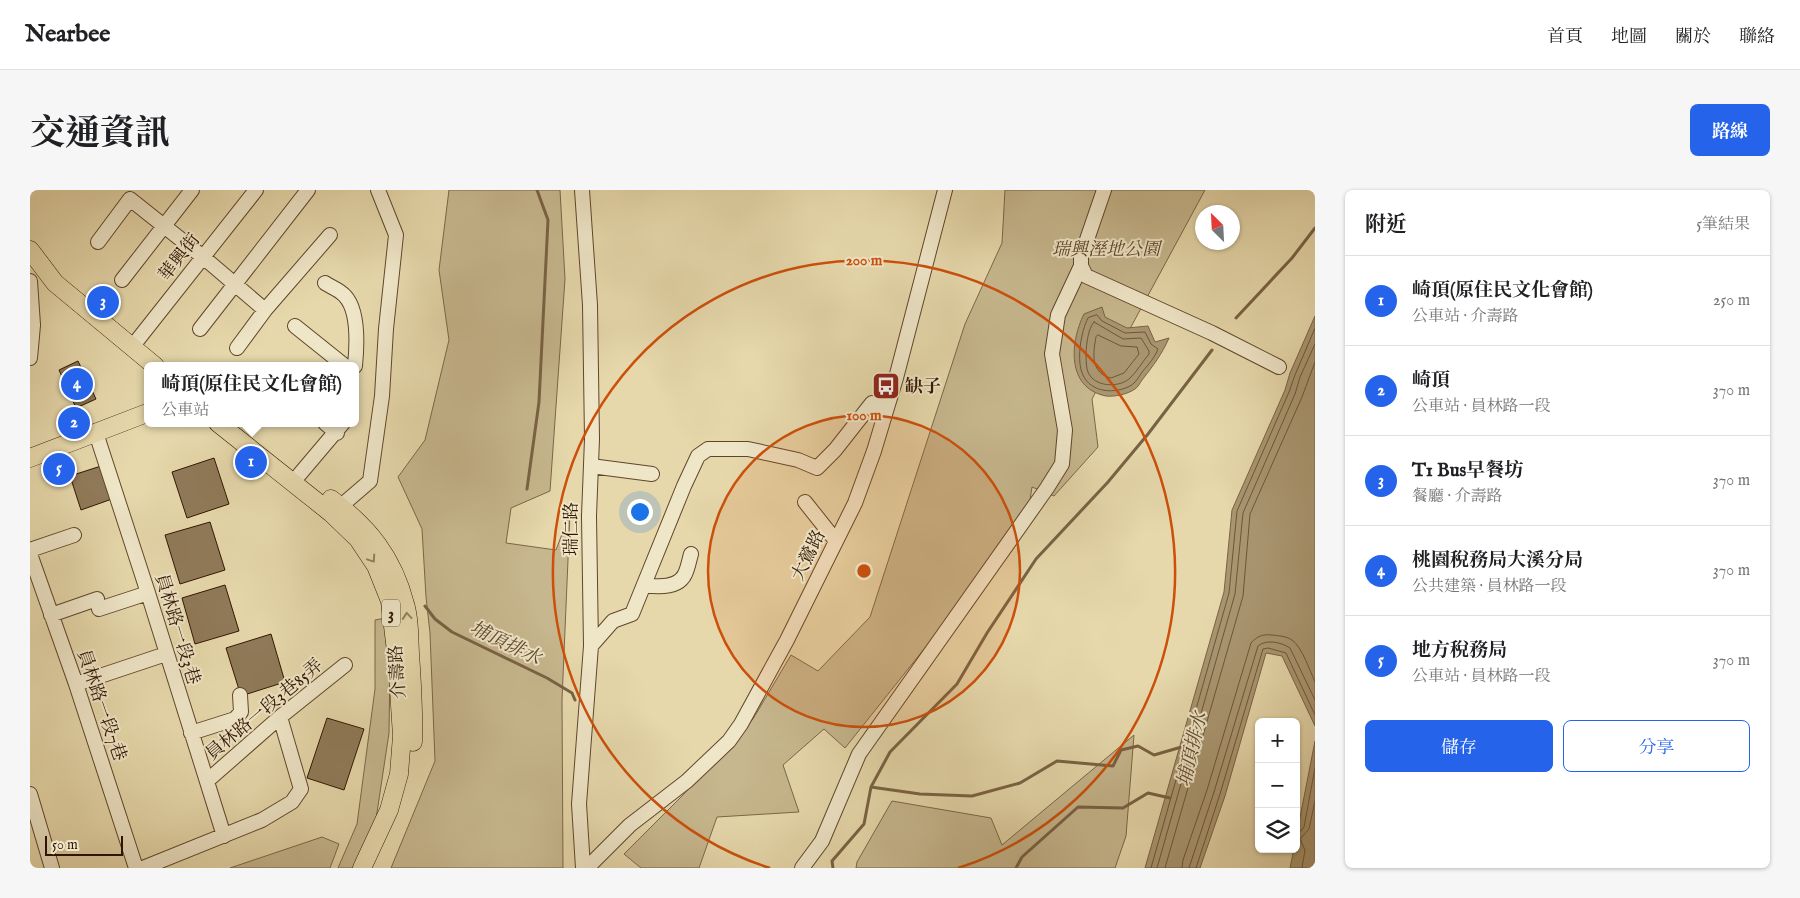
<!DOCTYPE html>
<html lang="zh-TW">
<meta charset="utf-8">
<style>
body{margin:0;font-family:"IM FELL English","Noto Serif TC",serif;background:#f6f6f6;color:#202124}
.controls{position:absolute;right:15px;bottom:15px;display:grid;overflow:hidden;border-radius:8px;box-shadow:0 1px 4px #0004}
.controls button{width:45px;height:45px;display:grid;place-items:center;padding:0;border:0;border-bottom:1px solid #e0e0e0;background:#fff;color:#202124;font:25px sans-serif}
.compass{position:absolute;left:1165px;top:15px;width:45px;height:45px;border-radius:50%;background:#fff;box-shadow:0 1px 4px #0004;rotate:336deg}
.scale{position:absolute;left:15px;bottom:12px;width:78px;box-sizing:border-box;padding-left:5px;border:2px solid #321500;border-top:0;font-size:14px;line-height:18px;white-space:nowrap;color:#321500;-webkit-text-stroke:4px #efe6c8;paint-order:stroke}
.you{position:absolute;left:609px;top:321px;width:18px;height:18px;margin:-12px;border:4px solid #fff;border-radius:50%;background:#1a73e8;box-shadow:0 0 0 8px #1a73e833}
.badge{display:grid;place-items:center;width:32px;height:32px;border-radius:50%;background:#2563eb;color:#fff;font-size:16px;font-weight:700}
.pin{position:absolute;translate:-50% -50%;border:2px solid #fff;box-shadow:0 1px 5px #0006}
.popup{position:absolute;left:114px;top:172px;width:215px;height:65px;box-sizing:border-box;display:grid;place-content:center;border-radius:8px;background:#fff;filter:drop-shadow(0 1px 4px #0005);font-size:16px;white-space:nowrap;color:#757577}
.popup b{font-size:19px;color:#202124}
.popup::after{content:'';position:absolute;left:50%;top:100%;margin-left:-10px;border:10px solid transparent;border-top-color:#fff}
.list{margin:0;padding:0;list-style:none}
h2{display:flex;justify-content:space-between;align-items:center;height:65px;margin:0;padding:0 20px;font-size:21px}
h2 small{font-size:16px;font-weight:400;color:#757577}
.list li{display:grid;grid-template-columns:32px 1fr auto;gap:15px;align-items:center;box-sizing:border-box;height:90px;padding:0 20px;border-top:1px solid #e0e0e0}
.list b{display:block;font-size:19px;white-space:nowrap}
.list p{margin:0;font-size:16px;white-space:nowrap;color:#757577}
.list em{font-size:16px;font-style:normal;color:#757577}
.actions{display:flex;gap:10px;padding:15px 20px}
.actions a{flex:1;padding:11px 0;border:1px solid #2563eb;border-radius:8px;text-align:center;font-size:18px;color:#2563eb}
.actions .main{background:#2563eb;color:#fff}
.icon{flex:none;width:28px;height:28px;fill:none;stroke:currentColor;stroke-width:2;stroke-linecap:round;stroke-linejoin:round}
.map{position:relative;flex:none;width:1285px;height:678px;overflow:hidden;border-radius:8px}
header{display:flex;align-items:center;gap:30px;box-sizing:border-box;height:70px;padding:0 25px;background:#fff;border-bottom:1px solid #e0e0e0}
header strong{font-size:24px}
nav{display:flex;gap:28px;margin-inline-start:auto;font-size:18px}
.intro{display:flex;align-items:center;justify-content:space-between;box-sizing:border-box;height:120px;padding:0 30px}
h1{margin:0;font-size:35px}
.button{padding:12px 22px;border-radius:8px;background:#2563eb;color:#fff;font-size:18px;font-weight:700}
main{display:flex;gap:30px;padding:0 30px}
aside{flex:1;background:#fff;border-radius:8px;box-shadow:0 1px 4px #0004}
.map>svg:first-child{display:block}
</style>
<header>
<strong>Nearbee</strong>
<nav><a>首頁</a><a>地圖</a><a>關於</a><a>聯絡</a></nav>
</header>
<div class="intro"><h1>交通資訊</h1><a class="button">路線</a></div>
<main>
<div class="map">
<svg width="1285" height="678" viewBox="0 0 1285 678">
<rect width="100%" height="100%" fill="#e6d8ab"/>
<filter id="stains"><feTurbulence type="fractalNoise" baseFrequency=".004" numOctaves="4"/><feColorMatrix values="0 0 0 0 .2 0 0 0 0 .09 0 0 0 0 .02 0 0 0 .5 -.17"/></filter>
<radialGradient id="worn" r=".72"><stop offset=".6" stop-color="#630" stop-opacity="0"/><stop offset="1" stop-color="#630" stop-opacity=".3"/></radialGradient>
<path fill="#c7b78e" stroke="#7c6647" d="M 419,0 L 530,0 L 535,89 L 520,301 L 481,318 L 476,353 L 526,360 L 540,323 L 532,510 L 533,678 L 361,678 L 405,571 L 400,443 L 396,407 L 392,339 L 368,287 L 395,250 L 419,150 L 409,80 Z
M 975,0 L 1175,0 L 1062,209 L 1068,257 L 1024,306 L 1002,297 L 1000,310 L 914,434 L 815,558 L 794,539 L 753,575 L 769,622 L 687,627 L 669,678 L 611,678 L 594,664 L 652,606 L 723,529 L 761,465 L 788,481 L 840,427 L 935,134 L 972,53 Z
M 356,428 L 360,473 L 359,543 L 346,629 L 324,678 L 308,678 L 327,634 L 345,499 L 345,430 Z
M 1104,545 L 1096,646 L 1085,678 L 826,678 L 827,672 L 862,611 L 961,628 L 972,655 Z
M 292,647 L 309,654 L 300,678 L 200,678 Z"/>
<path fill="#a99671" stroke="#796244" d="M 1072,117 L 1075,127 L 1097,138 L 1118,136 L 1125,152 L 1139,148 C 1132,164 1123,176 1112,190 C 1110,193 1108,197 1105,199 C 1098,204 1085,207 1076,206 C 1036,198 1040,152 1054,124 Z
M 1285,126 L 1285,536 L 1252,466 L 1236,463 L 1195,606 L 1170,678 L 1115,678 L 1194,402 L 1202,320 L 1255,200 L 1260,183 Z
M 1285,551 L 1285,678 L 1260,678 L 1264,659 L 1266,659 L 1266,648 Z"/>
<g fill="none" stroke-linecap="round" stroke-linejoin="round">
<path stroke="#6e5638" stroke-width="1" d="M 1067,125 L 1072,131 L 1095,143 L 1115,142 L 1121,154 L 1128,159 C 1125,167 1119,174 1113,181 C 1109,186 1106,193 1100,196 C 1085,204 1061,203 1053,185 C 1046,171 1051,141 1058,128 Z
M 1064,132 L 1093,149 L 1111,148 L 1119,161 L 1119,164 C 1112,172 1107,182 1099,189 C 1088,198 1064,197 1058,182 C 1054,171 1056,140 1064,132 Z
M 1068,145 L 1091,156 L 1107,157 L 1109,164 L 1094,183 L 1081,188 C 1060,183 1063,163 1066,147 Z
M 1266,641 L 1271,641 L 1274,637 L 1285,578
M 1121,678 L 1199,403 L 1207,321 L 1259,202 L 1265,185 L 1285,138
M 1127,678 L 1205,404 L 1213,323 L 1265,204 L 1270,187 L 1285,154
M 1135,678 L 1213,406 L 1220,324 L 1272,207 L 1285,172
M 1152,678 L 1153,670 L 1177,600 L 1221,453 C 1227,446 1233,444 1242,445 C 1249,446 1256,446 1262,450 C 1272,457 1280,481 1285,492
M 1159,678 L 1184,602 L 1228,456 C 1236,449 1251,452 1260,458 L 1285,510
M 1166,678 L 1190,604 L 1233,459 L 1238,458 L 1256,463 L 1285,525
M 1272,678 L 1275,660 L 1270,649 L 1279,639 L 1285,611"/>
<path stroke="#796244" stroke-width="3" d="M 1206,128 L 1262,68 L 1285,38
M 497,299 L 509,212 L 518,30 L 507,0
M 395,416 L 405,429 L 422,442 L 517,488 L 542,503 L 545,510
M 841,597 L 890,604 L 942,606 L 990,593 L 1027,571 L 1083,576 L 1091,560 L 1108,556 L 1124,565 L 1155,556
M 803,678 L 802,671 L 834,634 L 841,597 L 860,562 L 927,494 L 957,443 L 1006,369 L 1078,292 L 1118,244 L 1182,160
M 986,678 L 992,667 L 1048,617 L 1093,618 L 1118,603 L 1140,608"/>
</g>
<path fill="#907a59" stroke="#321500" d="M 48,171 L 66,209 L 46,218 L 29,180 Z
M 184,268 L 199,314 L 157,328 L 142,282 Z
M 71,276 L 82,309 L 51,320 L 40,286 Z
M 180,332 L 195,380 L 150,394 L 135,345 Z
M 195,395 L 209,441 L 165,454 L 152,408 Z
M 241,444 L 255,492 L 211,506 L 196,458 Z
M 297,528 L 334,539 L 314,600 L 277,588 Z"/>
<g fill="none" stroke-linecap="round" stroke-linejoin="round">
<g stroke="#5f462b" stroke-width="16">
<path id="minor" d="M 552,0 L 560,115 L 562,249 L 559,326 L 561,456 L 549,614 L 553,678
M 1074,0 L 1051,67 L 1051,76 L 1056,86 L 1182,143 L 1249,177
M 68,52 L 100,9 L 173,67 L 235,120
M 92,90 L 162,0
M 0,91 L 3,135 L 0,168
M 295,93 C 301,97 310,100 315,106 C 329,121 327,156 325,176
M 265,136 L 315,176
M 170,139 L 278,0
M 102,157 L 226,0
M 207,158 L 235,120 L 300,45
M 295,233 L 307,243
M 66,243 L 118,403 L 194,646
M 561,276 L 622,284
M 269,285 L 313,233
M 775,312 L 806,351
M 304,322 L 340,291 L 352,206 L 356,139 L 366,45 L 348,0
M 0,360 L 44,345
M 0,364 L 46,494 L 106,678
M 614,395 C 627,397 648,399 655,384 C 658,378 659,371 661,364
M 69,419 L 118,403
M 21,425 L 67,409
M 561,456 L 583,431 L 602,424 L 654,296 L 668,266 L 678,259 L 718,259 L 768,270 L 787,278 L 805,260 L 842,213 L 857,216
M 46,494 L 136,464
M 161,543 L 205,529 L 211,522 L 210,505
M 177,591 L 250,527 L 315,475
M 0,604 L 22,678
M 113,678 L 232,630 L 262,612 L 271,599 L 250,527
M 557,678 L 600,635 L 657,591 L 699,551 L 711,534 L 757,450 L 825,313 L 844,261 L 866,188 L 915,0
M 772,678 L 792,651 L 829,564 L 1017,298 L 1032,274 L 1035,240 L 1022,164 L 1028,125 L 1051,76"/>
</g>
<g stroke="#321500" stroke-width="19">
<path id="major" d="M 0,60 L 25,93 L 125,176
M 188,233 L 301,323 L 328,349 L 346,376 L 360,411 L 367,469 L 372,546 L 369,584 L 359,620 L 332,678
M 0,268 L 117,223
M 301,309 C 339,338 363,367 375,414 C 380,429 379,447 380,463 C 382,492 384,522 383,552"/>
</g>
<use href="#minor" stroke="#efe6c8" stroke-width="14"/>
<use href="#major" stroke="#e6d8ab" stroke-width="18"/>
</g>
<defs><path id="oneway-chevron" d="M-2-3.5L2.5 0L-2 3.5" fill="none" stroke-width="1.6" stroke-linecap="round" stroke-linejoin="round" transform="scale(1.25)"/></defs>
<g stroke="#95805e">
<use href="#oneway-chevron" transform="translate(342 369) rotate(56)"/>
<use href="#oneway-chevron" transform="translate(377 426) rotate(-95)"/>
</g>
<circle cx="834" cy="381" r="156" fill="#cd4f0a" fill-opacity=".12"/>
<g fill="none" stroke="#cd4f0a" stroke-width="2.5">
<circle cx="834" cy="381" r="156"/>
<path d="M740 678A311 311 0 1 1 928 678"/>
</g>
<defs>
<g id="bus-square" transform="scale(1.4375)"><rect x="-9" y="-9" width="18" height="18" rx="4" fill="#8f2418" stroke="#efe6c8"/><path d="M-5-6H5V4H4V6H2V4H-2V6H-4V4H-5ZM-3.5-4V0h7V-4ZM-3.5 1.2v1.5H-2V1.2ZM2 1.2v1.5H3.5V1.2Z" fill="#fff"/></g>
</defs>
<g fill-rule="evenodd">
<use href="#bus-square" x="856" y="196"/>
</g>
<g text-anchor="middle" stroke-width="4" stroke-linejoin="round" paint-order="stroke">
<rect fill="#efe6c8" stroke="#6b543c" stroke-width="1" x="352" y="409.5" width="18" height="27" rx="4"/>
<g font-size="16" font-weight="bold" fill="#321500">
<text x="361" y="429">3</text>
</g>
<g font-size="18" font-style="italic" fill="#5f462b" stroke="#efe6c8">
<text x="1076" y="65">瑞興溼地公園</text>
</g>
<g font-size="18" fill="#321500" stroke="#efe6c8">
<text transform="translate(149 67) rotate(-52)" y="6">華興街</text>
<text transform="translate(541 339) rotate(-90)" y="6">瑞仁路</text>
<text transform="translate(778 365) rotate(-64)" y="6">大鶯路</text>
<text transform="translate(148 439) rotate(73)" y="6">員林路一段3巷</text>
<text transform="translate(367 482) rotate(-94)" y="6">介壽路</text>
<text transform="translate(72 515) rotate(71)" y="6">員林路一段7巷</text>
<text transform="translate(234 519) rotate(-40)" y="6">員林路一段3巷85弄</text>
</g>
<g font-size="18" font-weight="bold" fill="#321500" stroke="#efe6c8" text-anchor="start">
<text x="875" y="202">缺子</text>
</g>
<g font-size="19" font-style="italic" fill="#62492d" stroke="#efe6c8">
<text transform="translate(476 452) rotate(26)" y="7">埔頂排水</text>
<text transform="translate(1161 559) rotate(-77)" y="7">埔頂排水</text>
</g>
</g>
<circle cx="834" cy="381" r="8" fill="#cd4f0a" stroke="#efe6c8" stroke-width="2.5"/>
<g font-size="15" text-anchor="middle" font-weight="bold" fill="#cd4f0a" stroke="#efe6c8" stroke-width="4" stroke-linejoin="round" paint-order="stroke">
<text x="834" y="75">200 m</text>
<text x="834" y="230">100 m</text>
</g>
<rect width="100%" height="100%" filter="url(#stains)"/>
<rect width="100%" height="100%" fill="url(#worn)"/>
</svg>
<div class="controls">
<button>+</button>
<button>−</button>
<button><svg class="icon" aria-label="layers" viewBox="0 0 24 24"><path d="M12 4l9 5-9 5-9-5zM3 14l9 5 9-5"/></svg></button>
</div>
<svg class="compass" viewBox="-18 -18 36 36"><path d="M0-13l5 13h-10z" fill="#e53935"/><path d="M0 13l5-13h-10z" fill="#757577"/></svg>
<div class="scale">50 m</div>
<div class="you"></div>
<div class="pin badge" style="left:221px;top:272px">1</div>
<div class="popup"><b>崎頂(原住民文化會館)</b>公車站</div>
<div class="pin badge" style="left:44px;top:233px">2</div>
<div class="pin badge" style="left:73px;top:112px">3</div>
<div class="pin badge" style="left:47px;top:194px">4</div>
<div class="pin badge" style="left:29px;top:279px">5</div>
</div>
<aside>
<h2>附近<small>5筆結果</small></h2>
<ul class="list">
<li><span class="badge">1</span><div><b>崎頂(原住民文化會館)</b><p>公車站 · 介壽路</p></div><em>250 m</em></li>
<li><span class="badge">2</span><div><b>崎頂</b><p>公車站 · 員林路一段</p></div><em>370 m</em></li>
<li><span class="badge">3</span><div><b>T1 Bus早餐坊</b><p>餐廳 · 介壽路</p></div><em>370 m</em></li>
<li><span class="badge">4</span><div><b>桃園稅務局大溪分局</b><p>公共建築 · 員林路一段</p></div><em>370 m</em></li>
<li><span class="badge">5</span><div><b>地方稅務局</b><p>公車站 · 員林路一段</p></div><em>370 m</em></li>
</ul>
<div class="actions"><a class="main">儲存</a><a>分享</a></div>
</aside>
</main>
